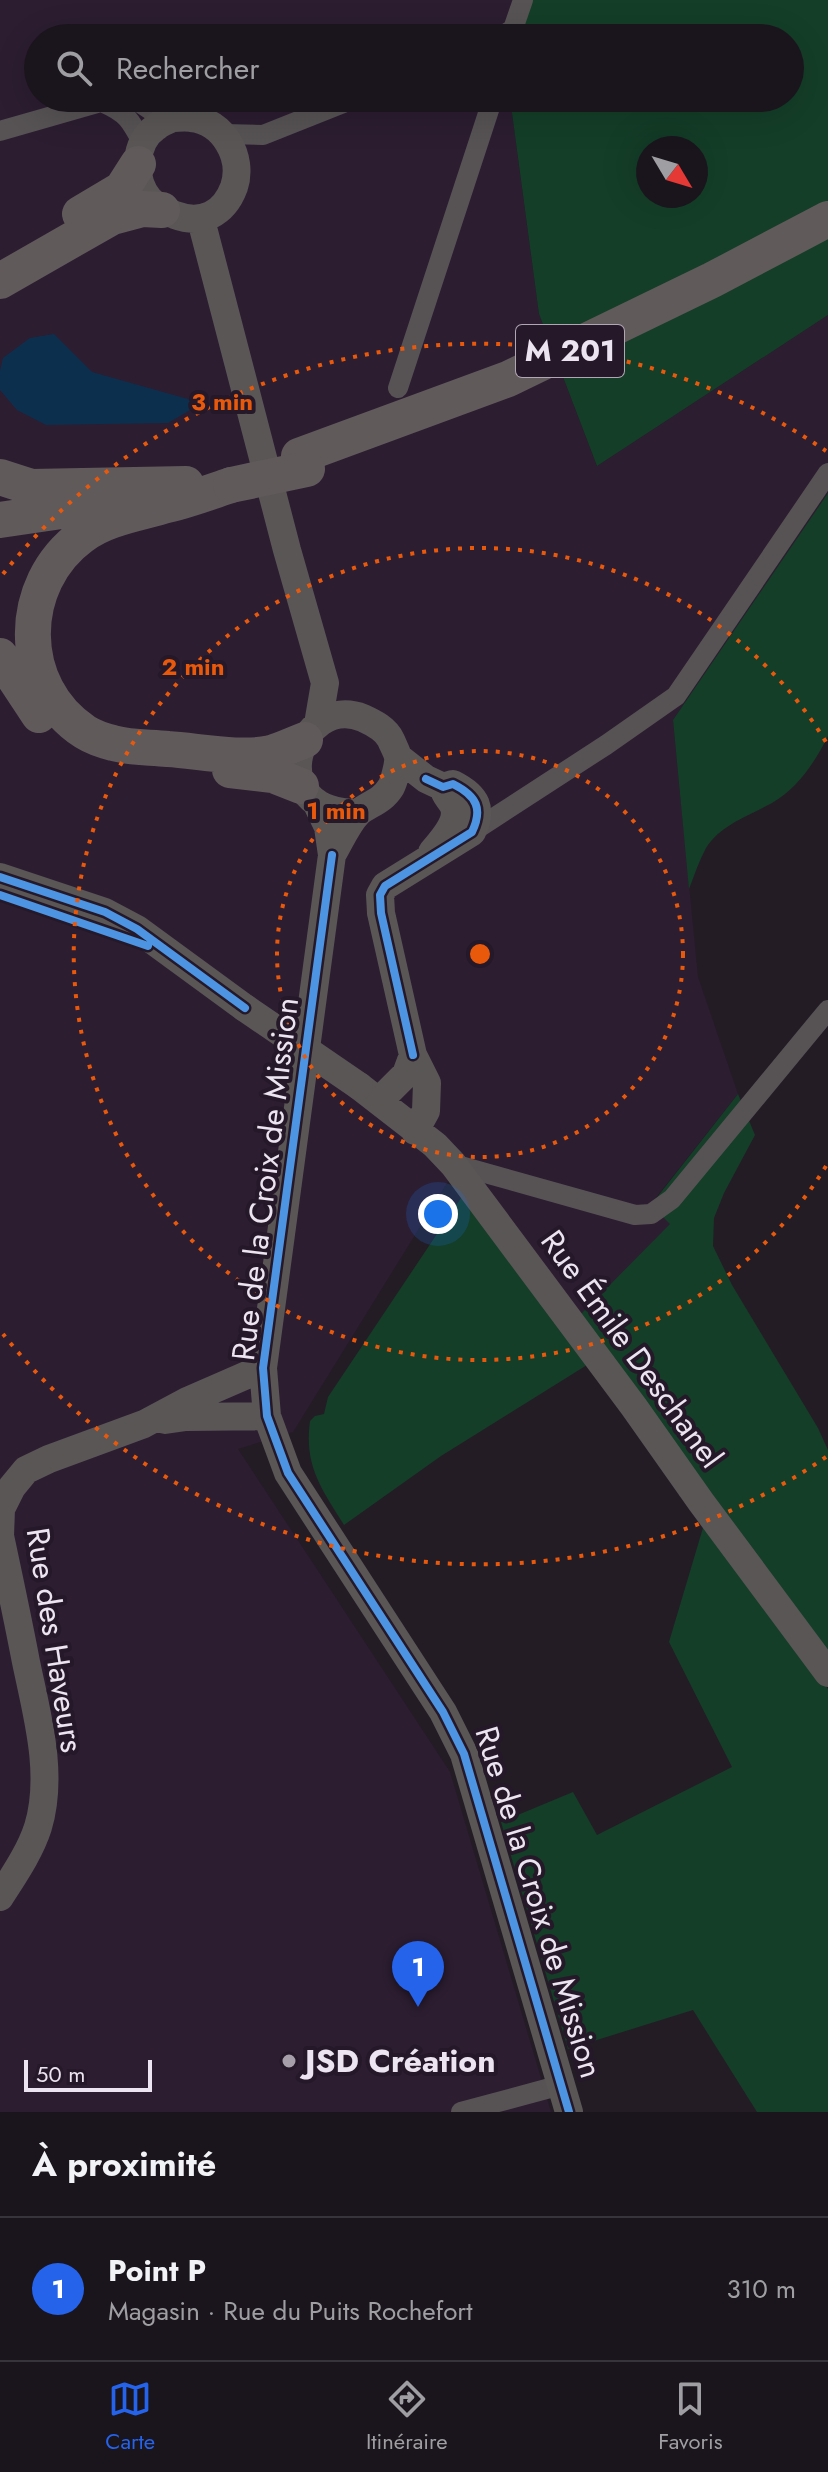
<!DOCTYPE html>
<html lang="fr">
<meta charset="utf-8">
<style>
body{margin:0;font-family:Jost,sans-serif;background:#231e25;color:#f1f3f6}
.compass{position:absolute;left:636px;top:136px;width:72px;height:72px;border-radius:50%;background:#1a151c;box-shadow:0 8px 32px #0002;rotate:128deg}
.scale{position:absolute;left:24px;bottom:20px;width:128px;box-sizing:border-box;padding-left:8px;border:4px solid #ece4f0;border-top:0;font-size:22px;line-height:28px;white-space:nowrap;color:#ece4f0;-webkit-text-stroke:6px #241829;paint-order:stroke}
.you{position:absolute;left:438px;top:1214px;width:28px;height:28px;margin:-20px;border:6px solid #fff;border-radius:50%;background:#1a73e8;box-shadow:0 0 0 12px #1a73e833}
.badge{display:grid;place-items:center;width:52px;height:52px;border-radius:50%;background:#2563eb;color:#fff;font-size:26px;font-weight:700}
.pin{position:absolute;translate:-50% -66px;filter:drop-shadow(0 2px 4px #0008)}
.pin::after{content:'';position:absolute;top:42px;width:28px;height:24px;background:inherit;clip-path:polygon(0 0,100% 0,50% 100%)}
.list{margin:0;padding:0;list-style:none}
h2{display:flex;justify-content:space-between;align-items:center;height:104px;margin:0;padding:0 32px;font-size:34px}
h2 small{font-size:26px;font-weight:400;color:#9f9fa3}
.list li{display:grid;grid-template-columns:52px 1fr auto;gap:24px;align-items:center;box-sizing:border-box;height:144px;padding:0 32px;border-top:2px solid #38343b}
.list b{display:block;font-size:30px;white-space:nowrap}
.list p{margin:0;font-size:26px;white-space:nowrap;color:#9f9fa3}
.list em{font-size:26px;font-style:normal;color:#9f9fa3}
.icon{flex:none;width:44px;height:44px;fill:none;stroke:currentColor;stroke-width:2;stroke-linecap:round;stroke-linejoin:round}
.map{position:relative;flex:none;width:828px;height:2112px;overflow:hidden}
.search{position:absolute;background:#1a151c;box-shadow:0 8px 32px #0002;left:24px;right:24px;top:24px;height:88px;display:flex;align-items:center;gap:20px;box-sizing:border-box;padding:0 28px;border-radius:44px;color:#9f9fa3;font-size:30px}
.sheet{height:248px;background:#1a151c}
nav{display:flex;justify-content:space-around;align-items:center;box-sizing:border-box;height:112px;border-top:2px solid #38343b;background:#1a151c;font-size:22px;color:#9f9fa3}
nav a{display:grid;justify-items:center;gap:4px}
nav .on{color:#2563eb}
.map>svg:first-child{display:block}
</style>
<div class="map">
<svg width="828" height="2112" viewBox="0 0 828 2112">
<rect width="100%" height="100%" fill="#231c25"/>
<path fill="#2c1d31" d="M 0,0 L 526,0 L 520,38 L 38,38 L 38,98 L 510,98 L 539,314 L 597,466 L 828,315 L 828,493 L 673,720 L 698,977 L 738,1094 L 651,1204 L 671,1224 L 580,1315 L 462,1159 L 293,1432 L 238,1449 L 450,1772 L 551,2112 L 0,2112 Z"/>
<path fill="#143e28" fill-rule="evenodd" d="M 526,0 L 828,0 L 828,315 L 597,466 L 539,314 L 510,98 L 790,98 L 790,38 L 520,38 ZM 648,148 L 696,148 L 696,196 L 648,196 Z
M 828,493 L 828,736 C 815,762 798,788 772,803 C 750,815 720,825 706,848 C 699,861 694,876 689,889 L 673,720 Z
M 738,1094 L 755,1135 L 724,1193 L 714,1218 L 713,1246 L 732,1285 L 818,1428 L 828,1450 L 828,1654 L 580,1315 L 670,1224 L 651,1205 Z
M 463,1195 L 587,1365 L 441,1456 L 344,1525 C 321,1488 304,1466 310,1421 L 315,1416 L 324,1414 L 328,1397 Z
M 705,1521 L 828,1689 L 828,2112 L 757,2112 L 693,2010 L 568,2049 L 501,1822 L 573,1792 L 597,1835 L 732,1767 L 669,1642 Z"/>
<path fill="#0d2f4e" d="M 54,334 L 92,372 L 202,403 L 168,423 L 46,425 L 17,410 L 0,390 L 0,371 L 3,358 L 30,338 Z"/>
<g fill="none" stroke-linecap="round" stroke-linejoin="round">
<path stroke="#575354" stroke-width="20" d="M 499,38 L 513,29 L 523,0
M 104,103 C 127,113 131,121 142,142
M 0,131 L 115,98 L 134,99 L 152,111 L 172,118
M 224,134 L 263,135 L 356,98
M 398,388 L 493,98
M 472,832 L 606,745 L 676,696 L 828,473
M 453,1164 L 635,1215 L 651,1214 L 672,1199 L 828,1010
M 461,2112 L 561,2085"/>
<path stroke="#5a5656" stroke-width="28" d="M 172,118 C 178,118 185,117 191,118 C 223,121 244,157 234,187 C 224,214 202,225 175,215 C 165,211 156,207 149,199 C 132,179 134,142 156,127 C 160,123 167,121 172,118 Z
M 201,220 L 287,550 L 325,683 L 318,724
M 398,757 L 426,779 L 443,787 L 453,784 C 477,796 483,809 472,832 L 385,886 L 380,895 L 381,913 L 413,1055 L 427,1083 L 426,1111 L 415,1131
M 316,802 L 328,827 L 332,855 L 263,1368 L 267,1416 L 288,1473 L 443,1712 L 464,1754 L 569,2112
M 432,852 C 441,841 461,821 453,805 C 449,798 445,796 443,787
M 332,855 C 340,842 347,824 358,813 C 368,804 382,802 391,787 C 394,781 399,764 398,757 C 397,752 393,745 391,740 C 386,729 374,723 363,718 C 298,692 259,814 358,813
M 0,877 L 105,912 L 137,929 L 245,1008
M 359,1086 L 435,1145 L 453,1164 L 634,1407 L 701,1502 L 828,1673
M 379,1101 L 406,1074 L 413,1055
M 165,1420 L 186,1417 L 267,1416
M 0,1897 C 14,1875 30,1852 38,1827 C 54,1774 37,1715 26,1662 C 18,1620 9,1578 0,1536 L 1,1509 L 12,1487 L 26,1470 L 49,1459 L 144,1424 L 187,1401 L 263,1368"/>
<path stroke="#615a5b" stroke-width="36" d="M 80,214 L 122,189 L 138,164
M 0,281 L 112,217 L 142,209 L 162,210
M 299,456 L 508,379 L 712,280 L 828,219
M 0,477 L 31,487 L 186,484
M 231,485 C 210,492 189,500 167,505 C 140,513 105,518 82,536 C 16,584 16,687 85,732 C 93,737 105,741 113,743 C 131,748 150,747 168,749 C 199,751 241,760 271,753 C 282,750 294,744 305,740
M 0,520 L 123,502
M 0,656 L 39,715
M 230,770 L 273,775 L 301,786"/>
<path stroke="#5a5656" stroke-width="28" d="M 245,1008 L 359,1086"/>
<path stroke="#615a5b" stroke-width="36" d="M 231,485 L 307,469"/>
<g stroke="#241829" stroke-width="13">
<path id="cycleway" d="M 332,855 L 263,1368 L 267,1416 L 288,1473 L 443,1712 L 464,1754 L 569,2112
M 0,877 L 105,912 L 137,929 L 245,1008
M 0,895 L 148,946
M 413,1055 L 381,913 L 380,895 L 385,886 L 472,832 C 483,809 477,796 453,784 L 443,787 L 426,779"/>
</g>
<use href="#cycleway" stroke="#4d94e3" stroke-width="8"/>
</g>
<g fill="none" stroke="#e8590c" stroke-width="4" stroke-dasharray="4 8">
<circle cx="480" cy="954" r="203"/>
<path d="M826 1166A406 406 0 1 1 826 742"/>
<path d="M826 1457A610 610 0 0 1 3 1334M3 574A610 610 0 0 1 826 451"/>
</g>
<circle fill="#a69ea9" stroke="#241829" stroke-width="3" cx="289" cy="2061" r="8"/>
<g text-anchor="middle" stroke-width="8" stroke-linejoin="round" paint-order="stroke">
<rect fill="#241829" stroke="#b0a7b4" stroke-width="2" x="516" y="325" width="108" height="52" rx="6"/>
<g font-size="30" font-weight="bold" fill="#ece4f0">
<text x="570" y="361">M 201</text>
</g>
<g font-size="32" fill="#ece4f0" stroke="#241829">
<text transform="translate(265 1179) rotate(-83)" y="11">Rue de la Croix de Mission</text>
<text transform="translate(632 1349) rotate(54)" y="11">Rue Émile Deschanel</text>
<text transform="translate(55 1640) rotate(81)" y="11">Rue des Haveurs</text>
<text transform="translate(539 1902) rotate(73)" y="11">Rue de la Croix de Mission</text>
</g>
<g font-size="32" font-weight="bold" fill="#ece4f0" stroke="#241829" text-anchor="start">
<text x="305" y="2072">JSD Création</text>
</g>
</g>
<circle cx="480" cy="954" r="12" fill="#e8590c" stroke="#241829" stroke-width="4"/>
<g font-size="24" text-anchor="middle" font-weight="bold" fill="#e8590c" stroke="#241829" stroke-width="8" stroke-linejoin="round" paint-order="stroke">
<text x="222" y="410">3 min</text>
<text x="193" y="675">2 min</text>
<text x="336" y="819">1 min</text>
</g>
</svg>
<svg class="compass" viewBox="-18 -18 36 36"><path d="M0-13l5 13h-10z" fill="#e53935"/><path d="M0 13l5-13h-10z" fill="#9f9fa3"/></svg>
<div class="scale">50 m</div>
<div class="you"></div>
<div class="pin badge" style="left:418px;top:2007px">1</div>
<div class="search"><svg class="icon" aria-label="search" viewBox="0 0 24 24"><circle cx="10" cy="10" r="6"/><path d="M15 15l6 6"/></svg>Rechercher</div>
</div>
<section class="sheet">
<h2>À proximité<small></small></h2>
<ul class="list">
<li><span class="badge">1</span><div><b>Point P</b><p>Magasin · Rue du Puits Rochefort</p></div><em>310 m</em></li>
</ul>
</section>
<nav>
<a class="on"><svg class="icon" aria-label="map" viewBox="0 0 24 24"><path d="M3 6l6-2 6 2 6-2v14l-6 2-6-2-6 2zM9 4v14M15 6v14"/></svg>Carte</a>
<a><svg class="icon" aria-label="directions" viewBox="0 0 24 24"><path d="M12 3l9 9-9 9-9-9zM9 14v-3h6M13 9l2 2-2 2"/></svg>Itinéraire</a>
<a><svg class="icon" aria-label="saved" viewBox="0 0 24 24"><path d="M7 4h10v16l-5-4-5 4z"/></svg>Favoris</a>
</nav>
